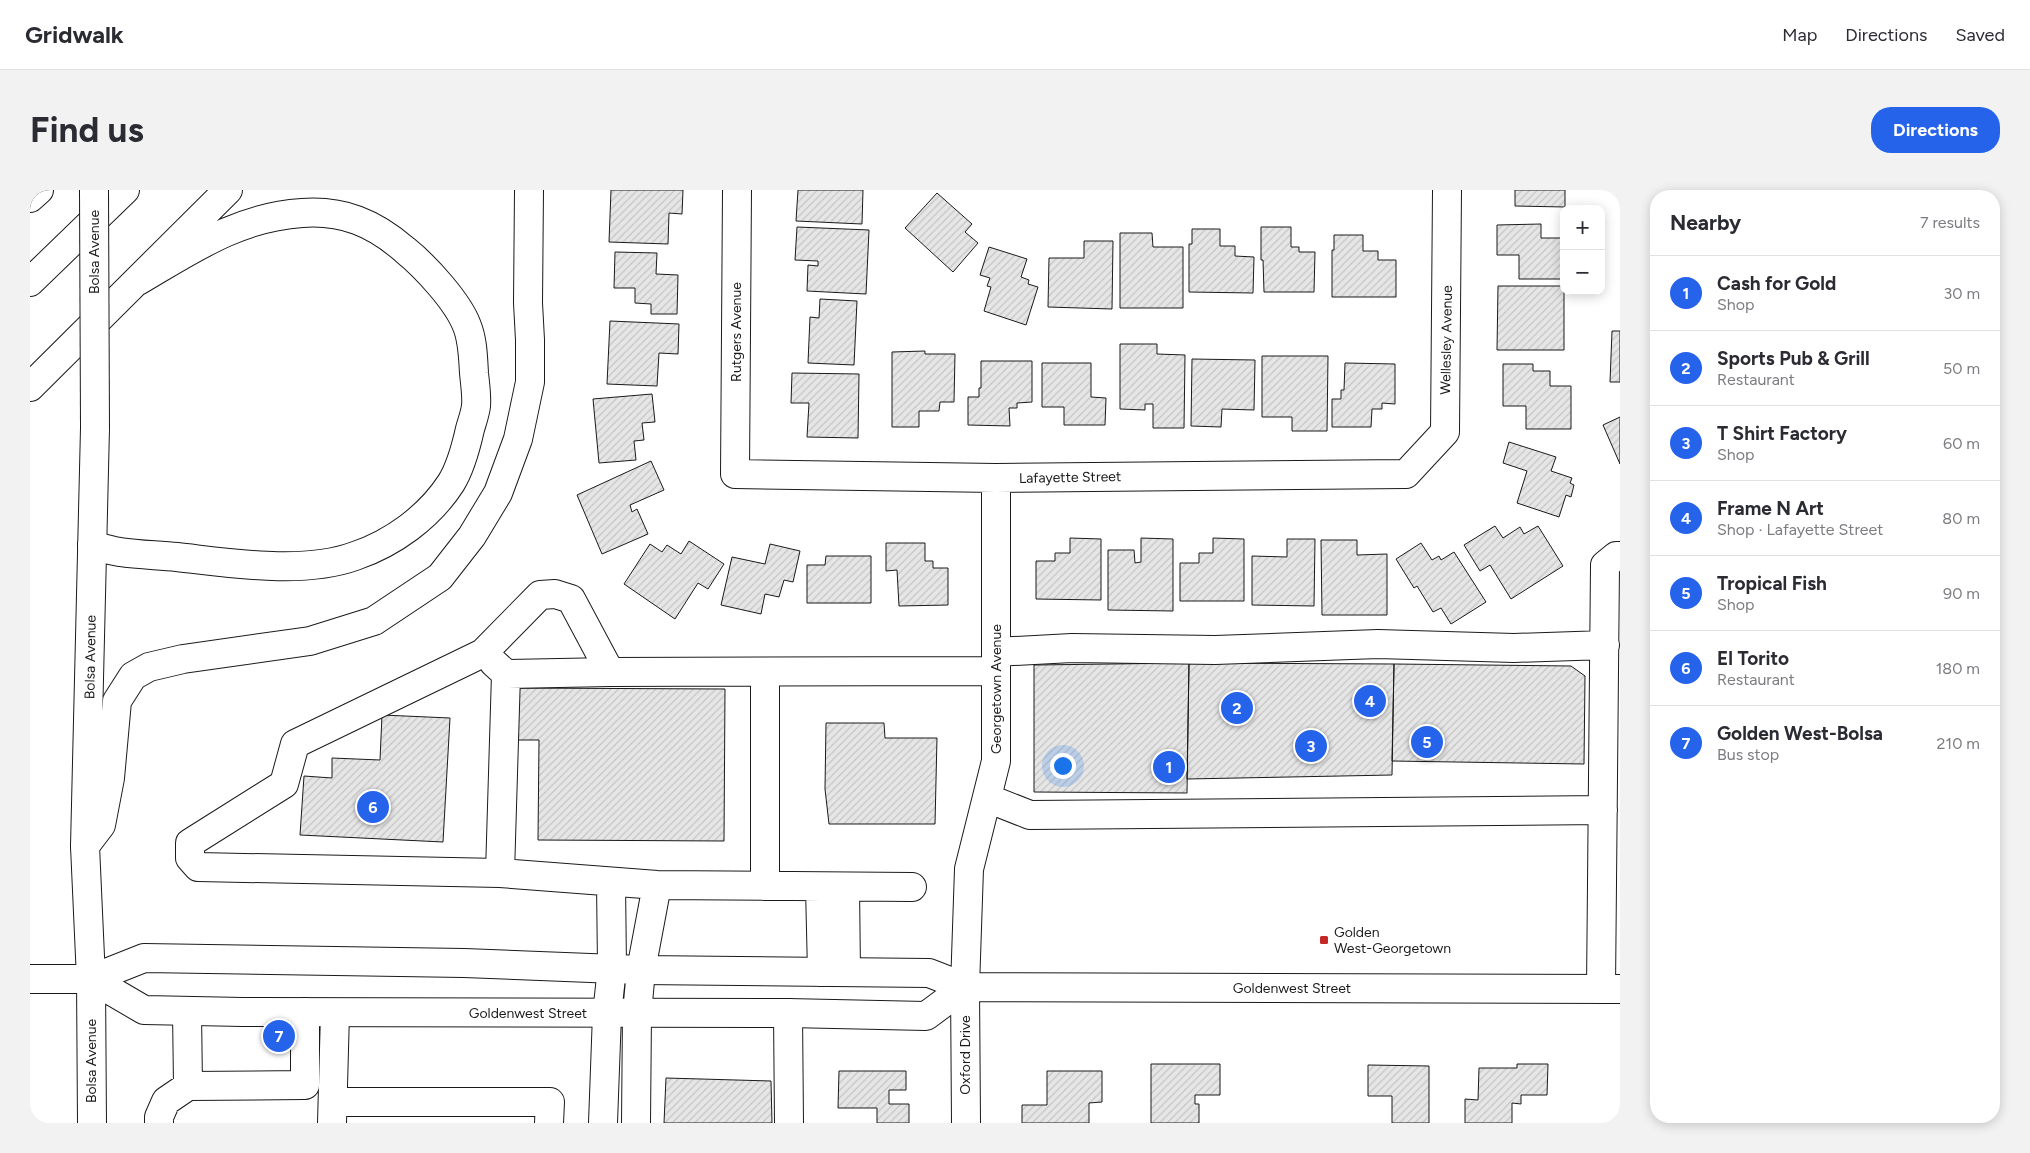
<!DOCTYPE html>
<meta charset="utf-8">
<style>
body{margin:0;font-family:Figtree,sans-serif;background:#f2f2f3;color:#2b2b33}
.controls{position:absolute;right:15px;top:15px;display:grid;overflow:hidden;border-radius:10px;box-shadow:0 2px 12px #0003}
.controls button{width:45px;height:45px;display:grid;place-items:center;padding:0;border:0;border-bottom:1px solid #e1e1e2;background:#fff;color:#2b2b33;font:25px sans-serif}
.you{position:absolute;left:1032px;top:575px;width:18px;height:18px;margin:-12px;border:4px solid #fff;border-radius:50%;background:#1a73e8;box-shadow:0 0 0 8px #1a73e833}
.badge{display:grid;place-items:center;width:32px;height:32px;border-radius:50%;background:#2563eb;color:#fff;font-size:16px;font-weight:700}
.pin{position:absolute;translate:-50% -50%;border:2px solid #fff;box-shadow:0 1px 5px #0006}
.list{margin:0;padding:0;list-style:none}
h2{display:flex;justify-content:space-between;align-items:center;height:65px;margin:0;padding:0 20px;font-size:21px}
h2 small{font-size:16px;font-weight:400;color:#7c7c81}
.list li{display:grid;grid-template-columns:32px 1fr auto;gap:15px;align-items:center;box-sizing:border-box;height:75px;padding:0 20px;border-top:1px solid #e1e1e2}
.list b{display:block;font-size:19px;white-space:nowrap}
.list p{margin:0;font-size:16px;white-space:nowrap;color:#7c7c81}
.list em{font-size:16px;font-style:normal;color:#7c7c81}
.map{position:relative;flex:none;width:1590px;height:933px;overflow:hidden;border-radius:20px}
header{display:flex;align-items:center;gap:30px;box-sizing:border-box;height:70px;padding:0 25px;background:#fff;border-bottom:1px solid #e1e1e2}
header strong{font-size:24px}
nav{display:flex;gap:28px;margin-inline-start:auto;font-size:18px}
.intro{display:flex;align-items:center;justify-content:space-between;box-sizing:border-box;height:120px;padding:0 30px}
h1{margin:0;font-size:35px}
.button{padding:12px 22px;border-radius:20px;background:#2563eb;color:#fff;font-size:18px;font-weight:700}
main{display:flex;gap:30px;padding:0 30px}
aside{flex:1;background:#fff;border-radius:20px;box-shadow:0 2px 12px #0003}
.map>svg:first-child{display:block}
</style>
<header>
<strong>Gridwalk</strong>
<nav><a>Map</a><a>Directions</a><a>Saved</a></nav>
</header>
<div class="intro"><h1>Find us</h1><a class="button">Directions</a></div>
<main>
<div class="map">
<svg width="1590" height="933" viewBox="0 0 1590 933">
<defs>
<pattern id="building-hatch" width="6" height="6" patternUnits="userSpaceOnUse" patternTransform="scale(1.25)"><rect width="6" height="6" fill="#e6e6e6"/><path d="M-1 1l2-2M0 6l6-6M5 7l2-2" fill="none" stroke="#c5c5c5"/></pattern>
</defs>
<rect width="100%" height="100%" fill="#fff"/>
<path fill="url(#building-hatch)" stroke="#1a1a1a" d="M 581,0 L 653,0 L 652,24 L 639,23 L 638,54 L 579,52 Z
M 768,0 L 833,0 L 832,34 L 766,31 Z
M 1485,0 L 1535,0 L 1535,17 L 1485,16 Z
M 907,3 L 942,34 L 935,42 L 948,53 L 923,82 L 875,38 Z
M 1511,34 L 1511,48 L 1534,48 L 1534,89 L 1489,89 L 1489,65 L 1467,65 L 1467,35 Z
M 767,37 L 839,40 L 836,104 L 777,101 L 778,75 L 788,76 L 788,71 L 765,70 Z
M 1231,37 L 1261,37 L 1261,57 L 1269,57 L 1269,62 L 1285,62 L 1284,102 L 1234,102 L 1233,70 L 1231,70 Z
M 1162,39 L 1190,39 L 1190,56 L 1205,56 L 1205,66 L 1224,67 L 1223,103 L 1159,102 L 1159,54 L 1162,54 Z
M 1090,43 L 1122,43 L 1123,57 L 1153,57 L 1153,118 L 1090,118 Z
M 1304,45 L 1333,45 L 1333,61 L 1348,61 L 1348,70 L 1366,70 L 1366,107 L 1302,107 L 1302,60 L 1304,60 Z
M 1054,51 L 1083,51 L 1082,119 L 1018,117 L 1019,68 L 1054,68 Z
M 959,57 L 997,69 L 991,87 L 999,90 L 998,94 L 1008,97 L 996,135 L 954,121 L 961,97 L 957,96 L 960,88 L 950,85 Z
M 585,62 L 627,63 L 626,84 L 648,85 L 647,124 L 621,124 L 621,114 L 605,113 L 605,98 L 584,98 Z
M 1468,96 L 1534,96 L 1534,160 L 1467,160 Z
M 790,109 L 827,111 L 824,175 L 778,173 L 780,127 L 789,128 Z
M 580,131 L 649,134 L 648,164 L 629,163 L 627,196 L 577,194 Z
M 1582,141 L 1590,141 L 1590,192 L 1580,192 Z
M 1090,154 L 1127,154 L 1127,164 L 1155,165 L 1154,238 L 1123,238 L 1123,214 L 1115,214 L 1115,220 L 1090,219 Z
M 895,161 L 895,164 L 925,164 L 924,212 L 910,212 L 909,221 L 889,221 L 889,237 L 862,237 L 862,162 Z
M 1232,166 L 1298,166 L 1297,241 L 1262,241 L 1262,227 L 1232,227 Z
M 1162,169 L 1225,170 L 1224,220 L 1192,219 L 1191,237 L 1161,236 Z
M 951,171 L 1002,171 L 1002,212 L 987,213 L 987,218 L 979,218 L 980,236 L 938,235 L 938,207 L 949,207 L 949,198 L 951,198 Z
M 1012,173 L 1061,173 L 1061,207 L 1076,208 L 1075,235 L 1034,235 L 1034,217 L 1012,217 Z
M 1315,173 L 1365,174 L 1365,214 L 1352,213 L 1352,219 L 1342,219 L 1341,237 L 1302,237 L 1302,209 L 1311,209 L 1311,200 L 1314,200 Z
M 1473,174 L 1503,174 L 1503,181 L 1520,181 L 1520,196 L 1541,196 L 1541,239 L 1496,239 L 1496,216 L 1473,216 Z
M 762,183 L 829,184 L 828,248 L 777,247 L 779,213 L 761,213 Z
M 622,204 L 625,232 L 612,233 L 614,250 L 604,251 L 606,270 L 569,273 L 563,209 Z
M 1590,227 L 1590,274 L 1573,235 Z
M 1479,252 L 1526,267 L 1521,281 L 1542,288 L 1540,293 L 1544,295 L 1541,307 L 1536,305 L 1529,327 L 1487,313 L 1497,281 L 1473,273 Z
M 621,271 L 634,300 L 600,315 L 602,322 L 607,319 L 618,344 L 572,364 L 547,305 Z
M 1465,336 L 1473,348 L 1490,337 L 1494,344 L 1508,336 L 1533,376 L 1481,409 L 1460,375 L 1450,381 L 1434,355 Z
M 1040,348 L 1071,349 L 1071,410 L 1006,409 L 1006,371 L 1025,371 L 1025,363 L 1040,363 Z
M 1111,348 L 1143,349 L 1143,421 L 1078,420 L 1078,360 L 1104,360 L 1105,373 L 1111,372 Z
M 1183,348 L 1214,349 L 1214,411 L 1150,411 L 1150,373 L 1169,373 L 1169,363 L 1183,363 Z
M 1257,349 L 1285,349 L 1284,416 L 1222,415 L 1222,366 L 1257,367 Z
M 1291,350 L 1327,350 L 1327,365 L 1357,364 L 1357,425 L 1292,425 Z
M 659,351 L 694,374 L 678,399 L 668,393 L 645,429 L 594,394 L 620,354 L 632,362 L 637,355 L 651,364 Z
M 856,353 L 895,353 L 895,371 L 903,371 L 903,378 L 918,378 L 918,415 L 869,416 L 867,380 L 856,381 Z
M 1391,353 L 1402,370 L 1409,366 L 1411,370 L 1424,362 L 1456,412 L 1421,434 L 1411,418 L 1403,422 L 1387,396 L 1384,398 L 1366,369 Z
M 740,354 L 770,361 L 763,392 L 754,390 L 749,407 L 735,404 L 731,424 L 691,415 L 702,367 L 735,374 Z
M 796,366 L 841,366 L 841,413 L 777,413 L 777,375 L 795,375 Z
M 1159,473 L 1157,603 L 1004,602 L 1004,475 Z
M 1159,473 L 1364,474 L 1362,585 L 1157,589 Z
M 1364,474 L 1541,476 L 1555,486 L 1554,574 L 1362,571 Z
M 484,498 L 695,499 L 694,651 L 508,650 L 509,550 L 483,550 Z
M 352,525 L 420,528 L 413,652 L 270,645 L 274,586 L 302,588 L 302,568 L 350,570 Z
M 796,533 L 854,533 L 855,548 L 907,548 L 905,634 L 799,634 L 795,599 Z
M 1121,874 L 1190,874 L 1190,905 L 1165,905 L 1165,914 L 1169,914 L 1169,933 L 1121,933 Z
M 1487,874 L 1518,874 L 1517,905 L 1491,905 L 1491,914 L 1482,913 L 1482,933 L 1435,933 L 1435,909 L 1448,910 L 1449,878 L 1487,878 Z
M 1338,875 L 1399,876 L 1399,933 L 1362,933 L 1362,906 L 1338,906 Z
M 809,881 L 876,881 L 876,900 L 859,900 L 859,914 L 879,914 L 879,933 L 847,933 L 847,918 L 808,918 Z
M 1017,881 L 1072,881 L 1072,912 L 1059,913 L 1059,933 L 992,933 L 992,915 L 1017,915 Z
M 636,888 L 741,891 L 742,933 L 634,933 Z"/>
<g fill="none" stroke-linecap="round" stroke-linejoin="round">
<g stroke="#1a1a1a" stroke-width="30">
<path id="minor" d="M 707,0 L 705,284 L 966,288 L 1376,284 L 1415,242 L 1417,0
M 966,462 L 1042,458 L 1185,460 L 1348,454 L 1484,458 L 1575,455
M 464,473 L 476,484 L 470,683
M 580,482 L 541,409 L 525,404 L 510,405 L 453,463 L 265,554 L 254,594 L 160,653 L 160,668 L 168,677 L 470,683 L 627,695 L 882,697
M 735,482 L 735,696
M 476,484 L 580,482 L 966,481
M 957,608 L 1000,625 L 1573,620
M 815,697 L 816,782
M 790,698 L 792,782
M 1571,799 L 1575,375 L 1586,366 L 1590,366
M 157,821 L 158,896
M 758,823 L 759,933
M 303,912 L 520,912 L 519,933
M 129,933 L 129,927 L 136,911 L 158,896 L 275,895 L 275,822
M 302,933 L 305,823
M 573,933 L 577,824 L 582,778 L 581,692
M 606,933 L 607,823 L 611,780 L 627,695
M 936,933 L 935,797 L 939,679 L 966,571 L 966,288"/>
</g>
<g stroke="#1a1a1a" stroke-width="30">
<path id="major" d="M 0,789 L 61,789 L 114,768 L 434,773 L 611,780 L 899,783 L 935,797 L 1590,799
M 61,789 L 114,820 L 213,822 L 758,823 L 896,826 L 935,797
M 62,933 L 61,789 L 55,656 L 65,238"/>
</g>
<g stroke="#1a1a1a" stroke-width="30">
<path id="highway" d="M 0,8 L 9,0
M 0,92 L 95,0
M 0,197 L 198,0
M 62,355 C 72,358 81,361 90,362 C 109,365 128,365 147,367 C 201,373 273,385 325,366 C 363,353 399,327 421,293 C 431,277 436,257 440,239 C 442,232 445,224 446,216 C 447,206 445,194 444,183 C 443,168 443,151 437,136 C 428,112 396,77 375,60 C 344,33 313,20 272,23 C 208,27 161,60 108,91
M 55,656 L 71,635 L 80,588 L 87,511 L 103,486 L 119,477 L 153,469 L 280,451 L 344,431 L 410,387 L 442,346 L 468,303 L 488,249 L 500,192 L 500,150 L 498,113 L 499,0"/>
</g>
<use href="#minor" stroke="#fff" stroke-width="28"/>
<use href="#major" stroke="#fff" stroke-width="28"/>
<use href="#highway" stroke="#fff" stroke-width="28"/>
<g stroke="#1a1a1a" stroke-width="30" stroke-linecap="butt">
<path id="major-bridge" d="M 64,0 L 65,238"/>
</g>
<use href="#major-bridge" stroke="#fff" stroke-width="28"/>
</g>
<rect fill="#c62828" stroke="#fff" stroke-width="2" x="1289" y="745" width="10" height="10" rx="2.5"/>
<g text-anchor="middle" stroke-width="4" stroke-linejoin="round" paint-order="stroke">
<g font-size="14" fill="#1a1a1a" stroke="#fff">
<text transform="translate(64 62) rotate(-90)" y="5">Bolsa Avenue</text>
<text transform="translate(706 142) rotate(-90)" y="5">Rutgers Avenue</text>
<text transform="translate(1416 150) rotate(-89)" y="5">Wellesley Avenue</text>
<text transform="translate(1040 287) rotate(-1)" y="5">Lafayette Street</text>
<text transform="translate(60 467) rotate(-89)" y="5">Bolsa Avenue</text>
<text transform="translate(966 499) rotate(-90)" y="5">Georgetown Avenue</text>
<text x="1262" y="803">Goldenwest Street</text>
<text x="498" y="828">Goldenwest Street</text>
<text transform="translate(935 865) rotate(-90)" y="5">Oxford Drive</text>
<text transform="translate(61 871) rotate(-90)" y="5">Bolsa Avenue</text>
</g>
<g font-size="14" fill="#1a1a1a" stroke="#fff" text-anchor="start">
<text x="1304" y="747">Golden<tspan x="1304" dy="16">West-Georgetown</tspan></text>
</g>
</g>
</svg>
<div class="controls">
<button>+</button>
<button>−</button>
</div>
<div class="you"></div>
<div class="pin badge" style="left:1139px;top:577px">1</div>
<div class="pin badge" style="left:1207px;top:518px">2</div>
<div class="pin badge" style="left:1281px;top:556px">3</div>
<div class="pin badge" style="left:1340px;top:511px">4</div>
<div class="pin badge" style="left:1397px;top:552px">5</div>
<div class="pin badge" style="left:343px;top:617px">6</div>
<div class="pin badge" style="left:249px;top:846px">7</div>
</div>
<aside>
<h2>Nearby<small>7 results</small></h2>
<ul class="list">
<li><span class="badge">1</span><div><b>Cash for Gold</b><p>Shop</p></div><em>30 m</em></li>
<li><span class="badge">2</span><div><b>Sports Pub &amp; Grill</b><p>Restaurant</p></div><em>50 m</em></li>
<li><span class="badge">3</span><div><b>T Shirt Factory</b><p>Shop</p></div><em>60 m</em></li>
<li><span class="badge">4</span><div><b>Frame N Art</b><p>Shop · Lafayette Street</p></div><em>80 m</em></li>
<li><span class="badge">5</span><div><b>Tropical Fish</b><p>Shop</p></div><em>90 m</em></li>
<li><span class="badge">6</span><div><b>El Torito</b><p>Restaurant</p></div><em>180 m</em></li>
<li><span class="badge">7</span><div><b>Golden West-Bolsa</b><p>Bus stop</p></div><em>210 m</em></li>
</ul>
</aside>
</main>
